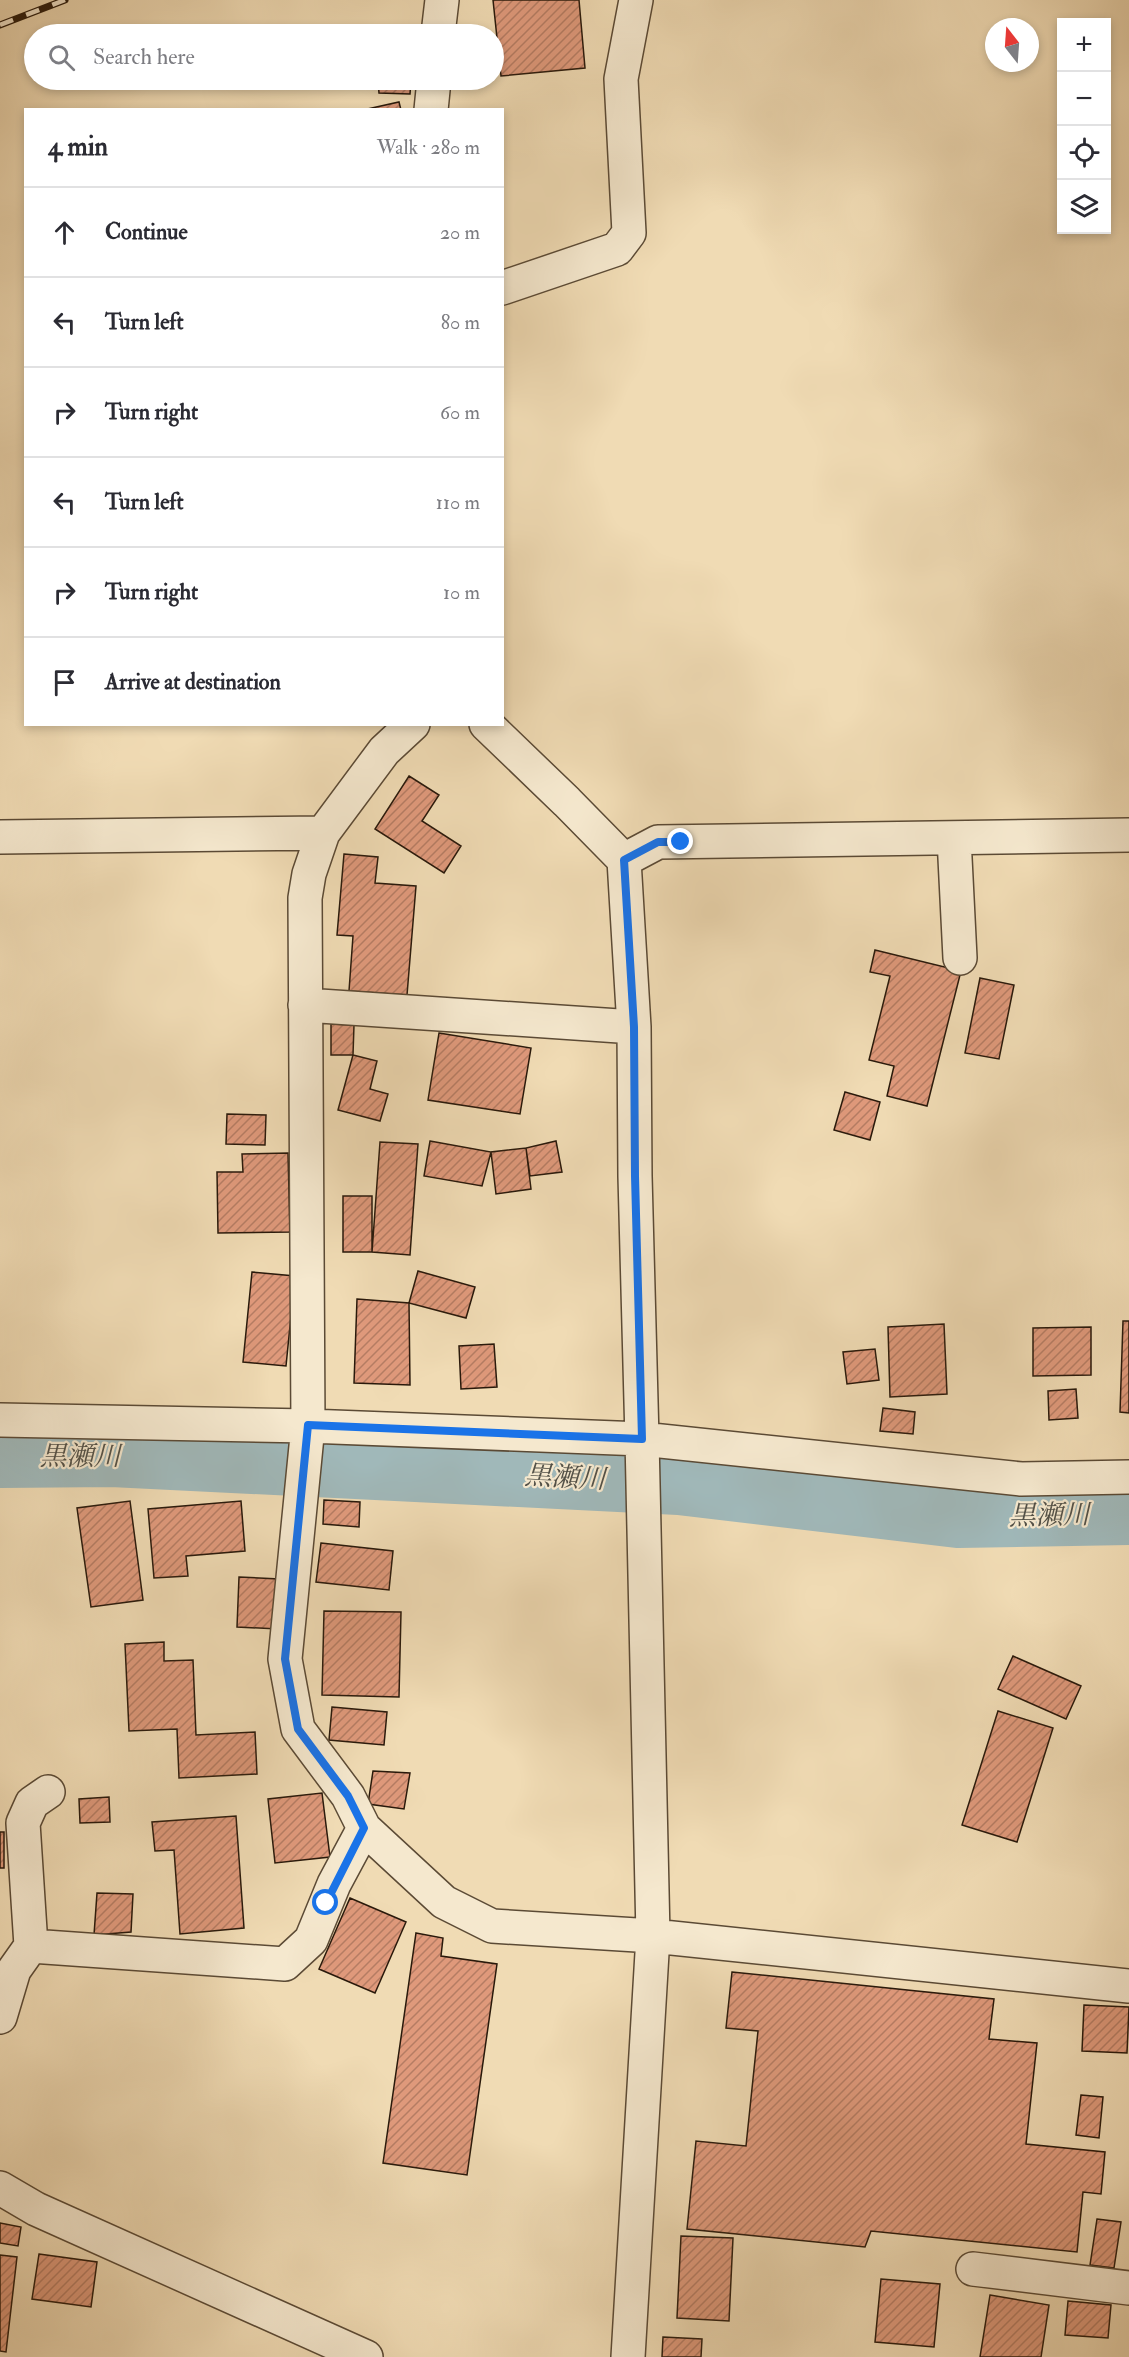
<!DOCTYPE html>
<meta charset="utf-8">
<style>
body{margin:0;font-family:"IM FELL Double Pica","Noto Serif JP",serif;background:#f7f7f7;color:#2b2b33}
.controls{position:absolute;right:18px;top:18px;display:grid;overflow:hidden;border-radius:0px;box-shadow:0 3px 9px #0003}
.controls button{width:54px;height:54px;display:grid;place-items:center;padding:0;border:0;border-bottom:2px solid #e1e1e2;background:#fff;color:#2b2b33;font:30px sans-serif}
.compass{position:absolute;left:985px;top:18px;width:54px;height:54px;border-radius:50%;background:#fff;box-shadow:0 3px 9px #0003;rotate:343deg}
.stop{position:absolute;width:18px;height:18px;margin:-14px;border:4px solid #1a73e8;border-radius:50%;background:#fff}
.stop.end{background:#1a73e8;border-color:#fff;box-shadow:0 2px 6px #0008}
.list{margin:0;padding:0;list-style:none}
h2{display:flex;justify-content:space-between;align-items:center;height:78px;margin:0;padding:0 24px;font-size:26px}
h2 small{font-size:20px;font-weight:400;color:#7c7c81}
.list li{display:grid;grid-template-columns:39px 1fr auto;gap:18px;align-items:center;box-sizing:border-box;height:90px;padding:0 24px;border-top:2px solid #e1e1e2}
.list b{display:block;font-size:22px;white-space:nowrap}
.list em{font-size:20px;font-style:normal;color:#7c7c81}
.icon{flex:none;width:33px;height:33px;fill:none;stroke:currentColor;stroke-width:2;stroke-linecap:round;stroke-linejoin:round}
.map{position:relative;flex:none;width:1129px;height:2357px;overflow:hidden}
.search{position:absolute;background:#fff;box-shadow:0 3px 9px #0003;left:24px;top:24px;width:480px;height:66px;display:flex;align-items:center;gap:15px;box-sizing:border-box;padding:0 21px;border-radius:33px;color:#7c7c81;font-size:22px}
.panel{position:absolute;background:#fff;box-shadow:0 3px 9px #0003;left:24px;top:108px;width:480px;height:618px;border-radius:0px}
.map>svg:first-child{display:block}
</style>
<div class="map">
<svg width="1129" height="2357" viewBox="0 0 1129 2357">
<defs>
<pattern id="building-hatch" width="6" height="6" patternUnits="userSpaceOnUse" patternTransform="scale(1.5)"><rect width="6" height="6" fill="#df997b"/><path d="M-1 1l2-2M0 6l6-6M5 7l2-2" fill="none" stroke="#b57c63"/></pattern>
</defs>
<rect width="100%" height="100%" fill="#f0dbb4"/>
<filter id="stains"><feTurbulence type="fractalNoise" baseFrequency=".00333" numOctaves="4"/><feColorMatrix values="0 0 0 0 .2 0 0 0 0 .09 0 0 0 0 .02 0 0 0 .5 -.17"/></filter>
<radialGradient id="worn" r=".72"><stop offset=".6" stop-color="#630" stop-opacity="0"/><stop offset="1" stop-color="#630" stop-opacity=".3"/></radialGradient>
<g fill="none" stroke-linecap="round" stroke-linejoin="round">
<path stroke="#a0b8b9" stroke-width="64" d="M 0,1456 L 112,1455 L 679,1483 L 958,1516 L 1129,1513"/>
</g>
<path fill="url(#building-hatch)" stroke="#29190b" stroke-width="1.5" d="M 493,0 L 579,0 L 585,68 L 501,76 Z
M 378,80 L 411,80 L 410,94 L 379,93 Z
M 399,102 L 401,110 L 363,110 Z
M 409,776 L 439,795 L 422,821 L 461,846 L 444,873 L 375,829 Z
M 344,854 L 378,857 L 375,883 L 416,886 L 407,995 L 349,991 L 353,936 L 337,935 Z
M 875,950 L 961,971 L 927,1106 L 887,1096 L 894,1066 L 869,1060 L 890,976 L 870,972 Z
M 980,978 L 1014,985 L 999,1059 L 965,1053 Z
M 331,1024 L 354,1025 L 353,1055 L 331,1055 Z
M 439,1033 L 531,1048 L 520,1114 L 428,1100 Z
M 353,1055 L 377,1061 L 370,1089 L 388,1094 L 380,1121 L 338,1110 Z
M 845,1092 L 880,1102 L 870,1140 L 834,1130 Z
M 227,1114 L 266,1115 L 265,1145 L 226,1144 Z
M 430,1141 L 491,1152 L 482,1186 L 424,1176 Z
M 556,1141 L 562,1172 L 530,1176 L 526,1148 Z
M 380,1142 L 418,1144 L 410,1255 L 372,1252 Z
M 526,1148 L 531,1189 L 496,1194 L 491,1152 Z
M 288,1153 L 290,1232 L 218,1233 L 217,1172 L 243,1172 L 242,1154 Z
M 343,1196 L 372,1196 L 372,1252 L 343,1252 Z
M 418,1271 L 475,1287 L 466,1318 L 409,1303 Z
M 252,1272 L 295,1276 L 286,1366 L 243,1362 Z
M 357,1299 L 409,1303 L 410,1385 L 354,1383 Z
M 1123,1321 L 1129,1321 L 1129,1413 L 1120,1412 Z
M 944,1324 L 947,1394 L 890,1397 L 888,1327 Z
M 1091,1327 L 1091,1375 L 1033,1376 L 1033,1328 Z
M 494,1344 L 497,1387 L 461,1389 L 459,1346 Z
M 875,1349 L 879,1380 L 847,1384 L 843,1352 Z
M 1076,1389 L 1078,1418 L 1049,1420 L 1048,1391 Z
M 883,1408 L 915,1412 L 913,1434 L 880,1431 Z
M 324,1500 L 360,1502 L 359,1527 L 323,1524 Z
M 130,1501 L 143,1600 L 91,1607 L 77,1508 Z
M 241,1501 L 245,1551 L 186,1556 L 188,1576 L 154,1578 L 148,1509 Z
M 321,1543 L 393,1551 L 389,1590 L 316,1582 Z
M 239,1577 L 279,1579 L 278,1629 L 237,1627 Z
M 324,1611 L 401,1612 L 399,1697 L 322,1695 Z
M 164,1642 L 164,1661 L 193,1660 L 196,1735 L 255,1732 L 257,1774 L 179,1778 L 177,1729 L 129,1731 L 125,1644 Z
M 1013,1656 L 1081,1686 L 1066,1719 L 998,1689 Z
M 332,1707 L 387,1712 L 384,1745 L 329,1740 Z
M 998,1711 L 1053,1728 L 1017,1842 L 962,1825 Z
M 373,1771 L 410,1773 L 404,1809 L 368,1804 Z
M 322,1793 L 330,1857 L 275,1863 L 268,1799 Z
M 109,1797 L 110,1822 L 80,1823 L 79,1799 Z
M 236,1816 L 244,1928 L 180,1934 L 174,1850 L 155,1851 L 152,1822 Z
M 0,1832 L 4,1832 L 4,1868 L 0,1868 Z
M 97,1893 L 133,1894 L 131,1932 L 94,1935 Z
M 350,1898 L 406,1922 L 375,1993 L 319,1969 Z
M 416,1933 L 443,1938 L 441,1956 L 497,1964 L 467,2175 L 383,2163 Z
M 732,1972 L 994,1999 L 989,2039 L 1037,2043 L 1026,2144 L 1105,2152 L 1101,2194 L 1083,2192 L 1077,2252 L 871,2231 L 865,2247 L 687,2229 L 696,2141 L 746,2146 L 758,2031 L 726,2028 Z
M 1084,2005 L 1129,2007 L 1127,2053 L 1082,2051 Z
M 1081,2095 L 1103,2097 L 1099,2138 L 1076,2135 Z
M 1097,2219 L 1121,2222 L 1114,2268 L 1090,2265 Z
M 0,2223 L 21,2227 L 18,2246 L 0,2243 Z
M 681,2236 L 733,2238 L 729,2321 L 677,2318 Z
M 39,2254 L 97,2262 L 91,2307 L 32,2299 Z
M 0,2255 L 17,2257 L 6,2352 L 0,2351 Z
M 881,2279 L 940,2284 L 934,2347 L 875,2342 Z
M 990,2295 L 1049,2305 L 1041,2357 L 980,2357 Z
M 1068,2301 L 1111,2305 L 1108,2338 L 1065,2335 Z
M 663,2337 L 702,2339 L 701,2357 L 662,2357 Z"/>
<g fill="none" stroke-linecap="round" stroke-linejoin="round">
<g stroke="#5b4a35" stroke-width="36">
<path id="minor" d="M 438,34 L 442,0
M 431,110 L 434,80
M 502,288 L 617,249 L 629,233 L 621,79 L 636,0
M 323,833 L 309,874 L 305,898 L 308,1426 L 642,1439 L 635,1176 L 634,1027 L 624,860 L 567,802 L 486,724
M 0,837 L 323,833 L 384,751 L 413,724
M 954,838 L 960,958
M 624,860 L 658,842 L 1129,835
M 305,1005 L 634,1027
M 0,1420 L 308,1426 L 285,1659 L 298,1729 L 348,1796 L 364,1828 L 444,1902 L 492,1926 L 653,1936 L 1129,1986
M 31,1946 L 23,1823 L 32,1803 L 48,1792
M 0,2017 L 14,1970 L 31,1946 L 285,1964 L 311,1940 L 334,1884 L 364,1828
M 0,2188 L 36,2209 L 366,2357
M 973,2269 L 1129,2288
M 628,2357 L 653,1936 L 642,1439 L 1021,1479 L 1129,1477"/>
</g>
<use href="#minor" stroke="#f5e8ce" stroke-width="33"/>
<g stroke="#29190b" stroke-width="7">
<path id="rail" d="M 0,25 L 65,0"/>
</g>
<use href="#rail" stroke="#f5e8ce" stroke-width="4.5" stroke-dasharray="14" stroke-linecap="butt"/>
</g>
<g fill="none" stroke-linecap="round" stroke-linejoin="round">
<path stroke="#1a73e8" stroke-width="8" d="M 326,1903 L 364,1828 L 348,1796 L 298,1729 L 285,1659 L 308,1425 L 642,1439 L 635,1176 L 634,1027 L 624,860 L 658,842 L 681,842"/>
</g>
<g text-anchor="middle" stroke-width="4.5" stroke-linejoin="round" paint-order="stroke">
<g font-size="27" font-style="italic" fill="#535148" stroke="#f5e8ce">
<text x="80" y="1465">黒瀬川</text>
<text transform="translate(565 1477) rotate(3)" y="9">黒瀬川</text>
<text transform="translate(1049 1515) rotate(-1)" y="9">黒瀬川</text>
</g>
</g>
<rect width="100%" height="100%" filter="url(#stains)"/>
<rect width="100%" height="100%" fill="url(#worn)"/>
</svg>
<div class="controls">
<button>+</button>
<button>−</button>
<button><svg class="icon" aria-label="locate" viewBox="0 0 24 24"><circle cx="12" cy="12" r="6"/><path d="M12 2v4M12 18v4M2 12h4M18 12h4"/></svg></button>
<button><svg class="icon" aria-label="layers" viewBox="0 0 24 24"><path d="M12 4l9 5-9 5-9-5zM3 14l9 5 9-5"/></svg></button>
</div>
<svg class="compass" viewBox="-18 -18 36 36"><path d="M0-13l5 13h-10z" fill="#e53935"/><path d="M0 13l5-13h-10z" fill="#7c7c81"/></svg>
<div class="stop" style="left:326px;top:1903px"></div>
<div class="stop end" style="left:681px;top:842px"></div>
<div class="search"><svg class="icon" aria-label="search" viewBox="0 0 24 24"><circle cx="10" cy="10" r="6"/><path d="M15 15l6 6"/></svg>Search here</div>
<section class="panel">
<h2>4 min<small>Walk · 280 m</small></h2>
<ul class="list">
<li><svg class="icon" aria-label="ahead" viewBox="0 0 24 24"><path d="M12 20V5M6 11l6-6 6 6"/></svg><div><b>Continue</b></div><em>20 m</em></li>
<li><svg class="icon" aria-label="left" viewBox="0 0 24 24"><path d="M17 20v-9H6M10 6l-5 5 5 5"/></svg><div><b>Turn left</b></div><em>80 m</em></li>
<li><svg class="icon" aria-label="right" viewBox="0 0 24 24"><path d="M7 20v-9h11M14 6l5 5-5 5"/></svg><div><b>Turn right</b></div><em>60 m</em></li>
<li><svg class="icon" aria-label="left" viewBox="0 0 24 24"><path d="M17 20v-9H6M10 6l-5 5 5 5"/></svg><div><b>Turn left</b></div><em>110 m</em></li>
<li><svg class="icon" aria-label="right" viewBox="0 0 24 24"><path d="M7 20v-9h11M14 6l5 5-5 5"/></svg><div><b>Turn right</b></div><em>10 m</em></li>
<li><svg class="icon" aria-label="arrive" viewBox="0 0 24 24"><path d="M6 21V4h12l-3 4 3 4H6"/></svg><div><b>Arrive at destination</b></div></li>
</ul>
</section>
</div>
